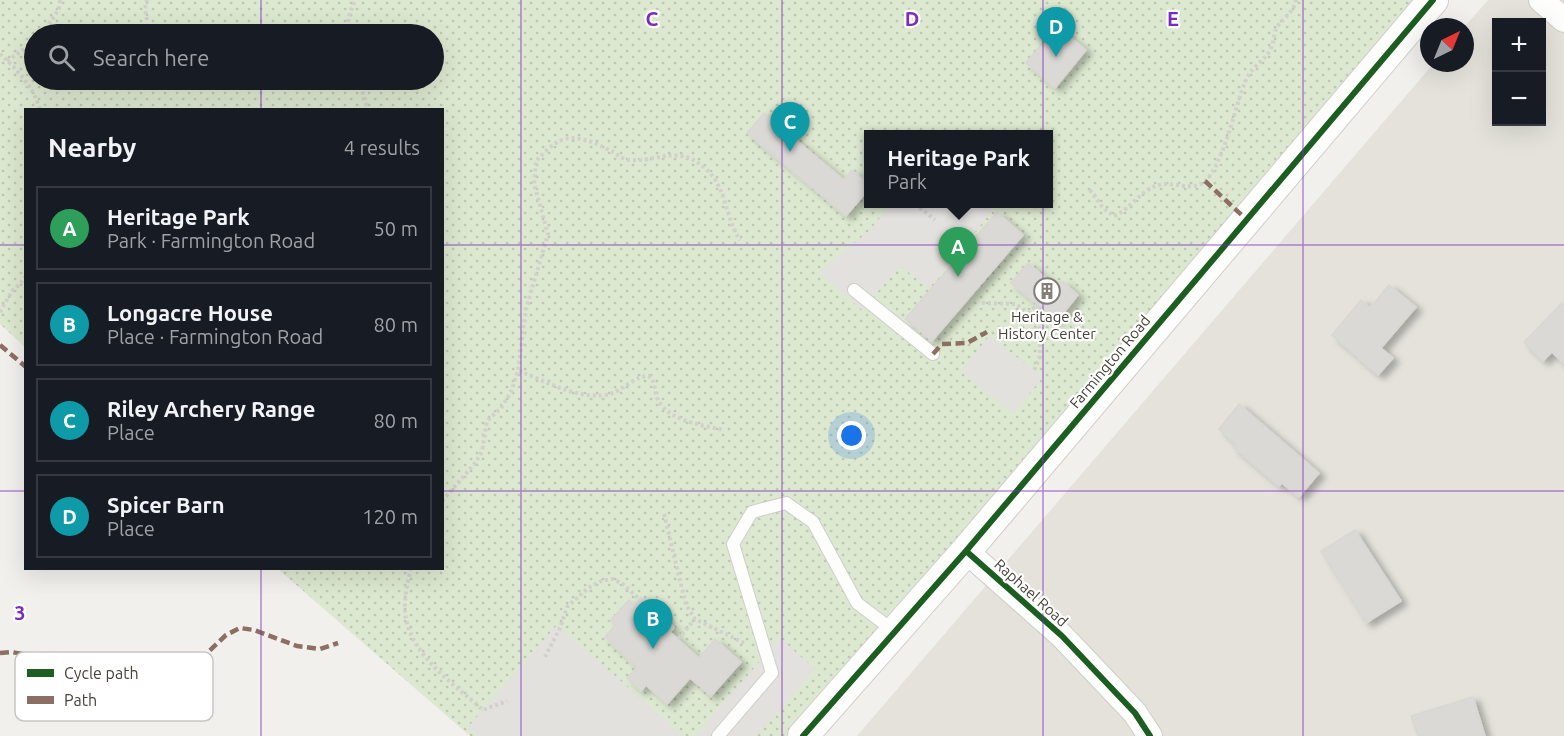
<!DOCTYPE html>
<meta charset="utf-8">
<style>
body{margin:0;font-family:Ubuntu,sans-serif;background:#20242c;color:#f1f3f6}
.controls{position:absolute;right:18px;top:18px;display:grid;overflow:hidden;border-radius:0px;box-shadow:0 6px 24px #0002}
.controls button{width:54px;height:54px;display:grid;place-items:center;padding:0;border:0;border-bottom:2px solid #363941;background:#171b24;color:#f1f3f6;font:30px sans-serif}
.compass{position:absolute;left:1420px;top:18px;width:54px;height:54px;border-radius:50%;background:#171b24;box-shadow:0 6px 24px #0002;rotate:43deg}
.you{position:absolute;left:852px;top:436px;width:21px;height:21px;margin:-15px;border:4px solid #fff;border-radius:50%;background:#1a73e8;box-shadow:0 0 0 9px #1a73e833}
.badge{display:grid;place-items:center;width:39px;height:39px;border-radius:50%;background:#2563eb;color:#fff;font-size:20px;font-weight:700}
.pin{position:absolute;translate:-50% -50px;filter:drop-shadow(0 2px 3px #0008)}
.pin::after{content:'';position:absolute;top:32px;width:21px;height:18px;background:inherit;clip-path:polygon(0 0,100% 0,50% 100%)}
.popup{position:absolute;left:864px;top:130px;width:189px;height:78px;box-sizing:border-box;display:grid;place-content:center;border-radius:0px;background:#171b24;filter:drop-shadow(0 2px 4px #0005);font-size:20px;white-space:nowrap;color:#9ea1a6}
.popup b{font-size:22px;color:#f1f3f6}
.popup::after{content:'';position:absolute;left:50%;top:100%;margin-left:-12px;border:12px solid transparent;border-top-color:#171b24}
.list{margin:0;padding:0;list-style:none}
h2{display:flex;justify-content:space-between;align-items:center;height:78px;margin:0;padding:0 24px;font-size:26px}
h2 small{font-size:20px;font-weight:400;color:#9ea1a6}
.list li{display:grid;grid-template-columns:39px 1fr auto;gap:18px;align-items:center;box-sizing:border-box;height:84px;margin:0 12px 12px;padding:0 12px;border:2px solid #363941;border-radius:0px}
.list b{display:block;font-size:22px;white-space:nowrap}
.list p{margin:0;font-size:20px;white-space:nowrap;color:#9ea1a6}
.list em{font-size:20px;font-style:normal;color:#9ea1a6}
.icon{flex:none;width:33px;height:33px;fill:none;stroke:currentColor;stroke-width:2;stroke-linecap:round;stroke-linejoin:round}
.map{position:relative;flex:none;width:1564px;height:736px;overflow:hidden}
.search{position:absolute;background:#171b24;box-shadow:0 6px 24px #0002;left:24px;top:24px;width:420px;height:66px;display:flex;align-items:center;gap:15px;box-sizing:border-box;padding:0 21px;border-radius:33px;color:#9ea1a6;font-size:22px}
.panel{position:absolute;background:#171b24;box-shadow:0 6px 24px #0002;left:24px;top:108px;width:420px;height:462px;border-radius:0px}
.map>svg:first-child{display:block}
</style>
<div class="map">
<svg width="1564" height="736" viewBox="0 0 1564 736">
<defs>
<pattern id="park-dots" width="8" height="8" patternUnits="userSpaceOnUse" patternTransform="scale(1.5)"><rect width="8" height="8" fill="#dde8d0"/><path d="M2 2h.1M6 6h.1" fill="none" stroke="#bfc8b3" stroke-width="1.8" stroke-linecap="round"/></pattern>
<filter id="shadow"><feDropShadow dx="6" dy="4" stdDeviation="3" flood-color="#0004"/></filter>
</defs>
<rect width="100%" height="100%" fill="#f1f0ed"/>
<path fill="#e4e2db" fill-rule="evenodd" d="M 1488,0 L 1564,0 L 1564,736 L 857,736 L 1434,63 L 1465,63 L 1464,27 ZM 1496,22 L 1542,22 L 1542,122 L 1496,122 Z"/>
<path fill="url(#park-dots)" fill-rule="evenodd" d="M 0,0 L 1425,0 L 791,736 L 470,736 L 278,569 L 442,568 L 442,110 L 26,110 L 25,347 L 0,324 ZM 34,34 L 434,34 L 434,80 L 34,80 ZM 868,134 L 1048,134 L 1048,204 L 868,204 Z"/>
<path fill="#e2e1de" d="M 891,204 L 985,204 L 993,210 L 929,288 L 900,266 L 862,310 L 818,272 L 869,231 Z
M 989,336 L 1043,377 L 1013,414 L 961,372 Z
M 557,625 L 560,628 L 684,736 L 478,736 L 468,727 Z
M 780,638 L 815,669 L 757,736 L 695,736 Z"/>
<path fill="#dad9d5" stroke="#d9d7d3" stroke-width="1.5" filter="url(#shadow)" d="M1047 18a8 8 0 1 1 16 0a8 8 0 1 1-16 0Z
M 1057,26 L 1086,50 L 1055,88 L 1026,63 Z
M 764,113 L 844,180 L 852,170 L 868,184 L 868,190 L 846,216 L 747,133 Z
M 997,212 L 1023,235 L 932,341 L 905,319 Z
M 1028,263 L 1057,287 L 1062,281 L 1078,295 L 1057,321 L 1011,283 Z
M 1389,285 L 1416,307 L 1381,348 L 1393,358 L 1378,375 L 1332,335 L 1361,300 L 1370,308 Z
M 1562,303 L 1564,306 L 1564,364 L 1552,352 L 1543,361 L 1524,342 Z
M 1239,404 L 1319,473 L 1299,497 L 1282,483 L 1279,486 L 1233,447 L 1236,444 L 1219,429 Z
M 1355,530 L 1401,601 L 1366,623 L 1321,551 Z
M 641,597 L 674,627 L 670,632 L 699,658 L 715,639 L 741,662 L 711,696 L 690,678 L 667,704 L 646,685 L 641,691 L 627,678 L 637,667 L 605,637 L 615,625 L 610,621 L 629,600 L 634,605 Z
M 1473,697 L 1485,736 L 1418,736 L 1411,716 Z"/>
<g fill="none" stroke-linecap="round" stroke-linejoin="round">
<g stroke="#cfceca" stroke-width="14">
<path id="service" d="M 854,290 L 933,354
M 718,736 L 772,673 L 733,544 L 752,512 L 786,503 L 813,522 L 857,603 L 894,631"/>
</g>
<g stroke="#cfceca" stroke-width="26">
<path id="minor" d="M 1541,0 L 1564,20
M 966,551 L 1062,636 L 1135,713 L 1150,736"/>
</g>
<g stroke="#cfceca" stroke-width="32">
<path id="tertiary" d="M 803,736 L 966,551 L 1433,0"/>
</g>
<path stroke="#d1d0cb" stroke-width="4" stroke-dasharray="3 3" stroke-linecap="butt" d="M 147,20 L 145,9 L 147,0
M 42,34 L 59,9 L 60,0
M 347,34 L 349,16 L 355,0
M 0,54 C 16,68 35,89 40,110
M 7,61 L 34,42
M 359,80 L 368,110
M 862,178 L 868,171
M 1090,190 L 1103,208 L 1114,216 C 1131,209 1141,189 1159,185 C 1174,181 1191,192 1204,182 C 1224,165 1235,105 1246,80 C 1251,67 1266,60 1271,48 C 1275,41 1273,32 1278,26 C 1284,17 1294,12 1296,0
M 915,204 L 935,220
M 982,303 L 1016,304 L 1029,314 L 1040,329 L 1040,356 L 1034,371
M 0,312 L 12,291 L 20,284 L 26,276
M 1029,314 L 1037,304
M 519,371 C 546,381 575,399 606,395 C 622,392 633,376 649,376 C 656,382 654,390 657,398 C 667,421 702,425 724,430
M 442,501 L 476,462 L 482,451 L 487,421 L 501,408 L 511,392 L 518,371 L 526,309 L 548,234 L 534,184 L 536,161 C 544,153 553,142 565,139 C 581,135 599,145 613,152 C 618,155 624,160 629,160 C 660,162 679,143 707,170 C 727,189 725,218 740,240
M 664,514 L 686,605 L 695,619 L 744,643
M 411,568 C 407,584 403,603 406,619 C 414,658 455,685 483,710 L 507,701
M 678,639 L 695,619
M 545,657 L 560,628 L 567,607 L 588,588 L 601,581 L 613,579 L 623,584 L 639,599"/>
<use href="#service" stroke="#fdfdfc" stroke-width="12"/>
<use href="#minor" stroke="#fdfdfc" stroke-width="24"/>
<use href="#tertiary" stroke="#fdfdfc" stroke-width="30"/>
<path stroke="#8d6e63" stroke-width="4.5" stroke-dasharray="9 4.5" stroke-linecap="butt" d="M 1205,181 L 1247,220
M 0,345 L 26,367
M 933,354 L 942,344 L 967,343 L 987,332
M 0,653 L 11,652 L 95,666 L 165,669 L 189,664 L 203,657 L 226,635 L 240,628 L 254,630 L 297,646 L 320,649 L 338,643"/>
<g stroke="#fff" stroke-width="10">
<path id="cycleway" d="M 966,551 L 1062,636 L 1135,713 L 1150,736
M 803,736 L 966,551 L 1433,0"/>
</g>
<use href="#cycleway" stroke="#1b5e20" stroke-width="6"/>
</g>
<path fill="none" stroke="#7b2cbf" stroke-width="1.5" stroke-opacity="0.55" d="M 261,0 L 261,34M 521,0 L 521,736M 782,0 L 782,736M 1043,0 L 1043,736M 1303,0 L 1303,736M 261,80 L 261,110M 0,245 L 26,245M 442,245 L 1564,245M 0,491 L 26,491M 442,491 L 1564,491M 261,568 L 261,736"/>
<defs>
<g id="building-ring" transform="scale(1.35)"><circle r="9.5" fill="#fff" stroke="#827f78" stroke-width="1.5"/><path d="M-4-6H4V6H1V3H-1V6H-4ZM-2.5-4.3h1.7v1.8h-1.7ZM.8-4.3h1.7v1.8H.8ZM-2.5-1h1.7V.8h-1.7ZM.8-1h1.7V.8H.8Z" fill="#827f78"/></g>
</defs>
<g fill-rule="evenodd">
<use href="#building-ring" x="1047" y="291"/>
</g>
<g text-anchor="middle" stroke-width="4.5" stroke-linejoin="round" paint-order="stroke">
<g font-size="15" fill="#464239" stroke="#fff">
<text x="1047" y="322">Heritage &amp;<tspan x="1047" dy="17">History Center</tspan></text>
</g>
<g font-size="15" fill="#464239" stroke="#fff">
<text transform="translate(1110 362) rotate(-50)" y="5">Farmington Road</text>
<text transform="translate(1031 593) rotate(42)" y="5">Raphael Road</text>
</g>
</g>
<rect x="15" y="652" width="198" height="69" rx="9" fill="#fff" stroke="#c8c6c4" stroke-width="1.5"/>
<rect x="27" y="669" width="27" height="8" fill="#1b5e20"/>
<rect x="27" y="696" width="27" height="8" fill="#8d6e63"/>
<g font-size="16" fill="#464239">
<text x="64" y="679">Cycle path</text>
<text x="64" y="706">Path</text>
</g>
<g font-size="20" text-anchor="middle" font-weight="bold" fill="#7b2cbf" stroke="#fff" stroke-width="4.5" stroke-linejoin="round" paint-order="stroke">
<text x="652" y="26">C</text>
<text x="912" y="26">D</text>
<text x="1173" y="26">E</text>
<text x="20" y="620">3</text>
</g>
</svg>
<div class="controls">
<button>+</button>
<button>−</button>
</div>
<svg class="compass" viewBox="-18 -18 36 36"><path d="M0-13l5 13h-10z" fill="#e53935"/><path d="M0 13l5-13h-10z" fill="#9ea1a6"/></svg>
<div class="you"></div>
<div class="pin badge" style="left:958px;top:277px;background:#2e9e5b">A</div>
<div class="popup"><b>Heritage Park</b>Park</div>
<div class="pin badge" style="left:653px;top:649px;background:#0f9aa8">B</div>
<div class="pin badge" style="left:790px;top:152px;background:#0f9aa8">C</div>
<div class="pin badge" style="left:1056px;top:57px;background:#0f9aa8">D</div>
<div class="search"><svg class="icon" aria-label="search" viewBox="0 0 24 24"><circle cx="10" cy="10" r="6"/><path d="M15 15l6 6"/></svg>Search here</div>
<section class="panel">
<h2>Nearby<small>4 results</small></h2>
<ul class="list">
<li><span class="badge" style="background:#2e9e5b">A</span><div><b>Heritage Park</b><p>Park · Farmington Road</p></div><em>50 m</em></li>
<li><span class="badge" style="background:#0f9aa8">B</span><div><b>Longacre House</b><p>Place · Farmington Road</p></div><em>80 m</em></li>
<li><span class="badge" style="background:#0f9aa8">C</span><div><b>Riley Archery Range</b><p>Place</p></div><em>80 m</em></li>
<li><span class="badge" style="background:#0f9aa8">D</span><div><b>Spicer Barn</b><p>Place</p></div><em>120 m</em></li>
</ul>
</section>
</div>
